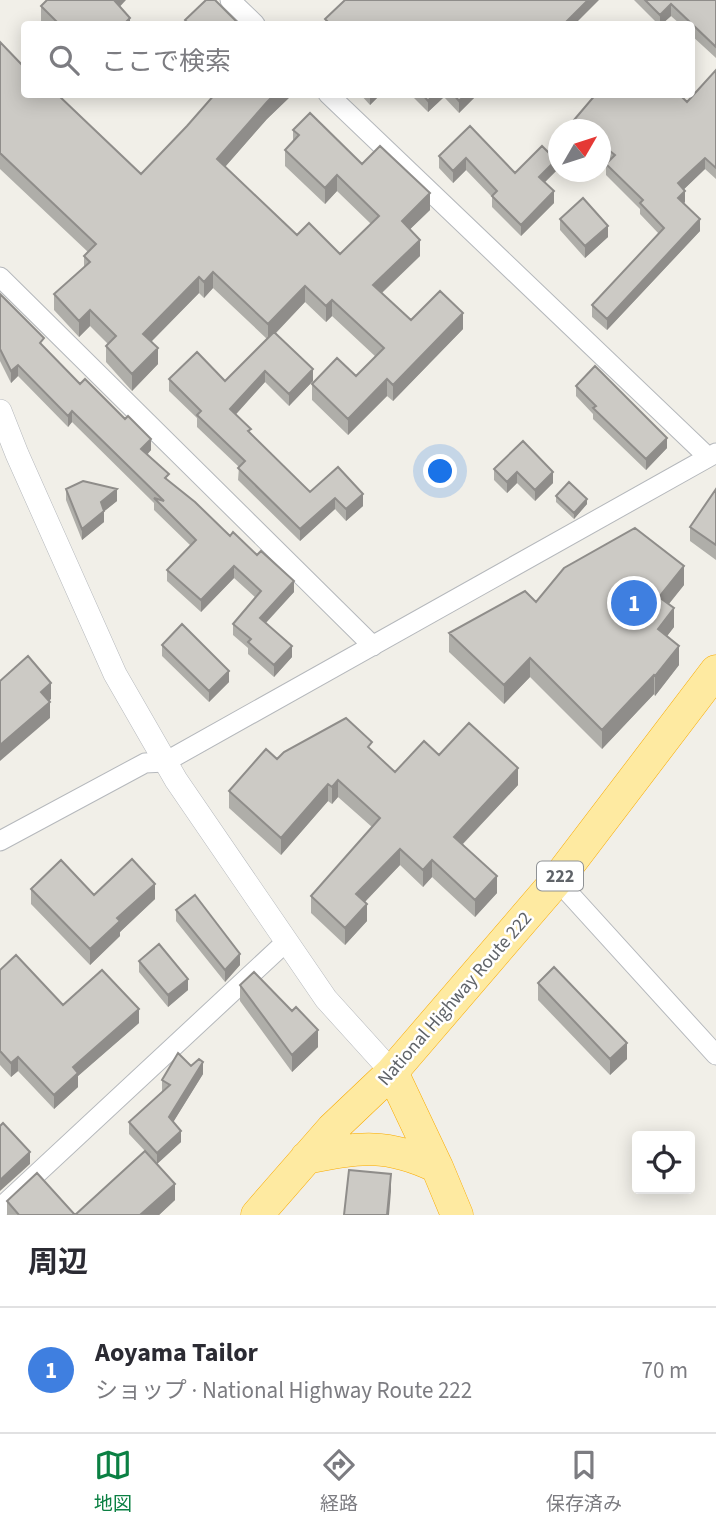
<!DOCTYPE html>
<html lang="ja">
<meta charset="utf-8">
<style>
body{margin:0;font-family:"Source Sans 3","Noto Sans JP",sans-serif;background:#f2f2f3;color:#2b2b33}
.controls{position:absolute;right:21px;bottom:21px;display:grid;overflow:hidden;border-radius:7px;box-shadow:0 4px 18px #0003}
.controls button{width:63px;height:63px;display:grid;place-items:center;padding:0;border:0;border-bottom:2px solid #e1e1e2;background:#fff;color:#2b2b33;font:35px sans-serif}
.compass{position:absolute;left:548px;top:119px;width:63px;height:63px;border-radius:50%;background:#fff;box-shadow:0 4px 18px #0003;rotate:51deg}
.you{position:absolute;left:441px;top:472px;width:24px;height:24px;margin:-18px;border:5px solid #fff;border-radius:50%;background:#1a73e8;box-shadow:0 0 0 10px #1a73e833}
.badge{display:grid;place-items:center;width:46px;height:46px;border-radius:50%;background:#0b8043;color:#fff;font-size:23px;font-weight:700}
.pin{position:absolute;translate:-50% -50%;border:4px solid #fff;box-shadow:0 2px 7px #0006}
.list{margin:0;padding:0;list-style:none}
h2{display:flex;justify-content:space-between;align-items:center;height:91px;margin:0;padding:0 28px;font-size:30px}
h2 small{font-size:23px;font-weight:400;color:#7c7c81}
.list li{display:grid;grid-template-columns:46px 1fr auto;gap:21px;align-items:center;box-sizing:border-box;height:126px;padding:0 28px;border-top:2px solid #e1e1e2}
.list b{display:block;font-size:26px;white-space:nowrap}
.list p{margin:0;font-size:23px;white-space:nowrap;color:#7c7c81}
.list em{font-size:23px;font-style:normal;color:#7c7c81}
.icon{flex:none;width:38px;height:38px;fill:none;stroke:currentColor;stroke-width:2;stroke-linecap:round;stroke-linejoin:round}
.map{position:relative;flex:none;width:716px;height:1215px;overflow:hidden}
.search{position:absolute;background:#fff;box-shadow:0 4px 18px #0003;left:21px;right:21px;top:21px;height:77px;display:flex;align-items:center;gap:18px;box-sizing:border-box;padding:0 24px;border-radius:7px;color:#7c7c81;font-size:26px}
.sheet{height:217px;background:#fff}
nav{display:flex;justify-content:space-around;align-items:center;box-sizing:border-box;height:98px;border-top:2px solid #e1e1e2;background:#fff;font-size:19px;color:#7c7c81}
nav a{display:grid;justify-items:center;gap:4px}
nav .on{color:#0b8043}
.map>svg:first-child{display:block}
</style>
<div class="map">
<svg width="716" height="1215" viewBox="0 0 716 1215">
<rect width="100%" height="100%" fill="#f1efe8"/>
<g fill="none" stroke-linecap="round" stroke-linejoin="round">
<g stroke="#b5b8bc" stroke-width="21">
<path id="minor" d="M 230,0 L 255,24
M 328,94 L 708,457
M 0,277 L 373,646
M 0,841 L 145,763 L 165,762 L 716,453
M 557,880 L 716,1055
M 0,1208 L 287,941"/>
</g>
<g stroke="#b5b8bc" stroke-width="24">
<path id="tertiary" d="M 0,411 L 17,454 L 115,674 L 176,780 L 326,999 L 392,1072"/>
</g>
<g stroke="#f9ab00" stroke-width="33">
<path id="trunk" d="M 392,1072 L 437,1167 L 457,1215
M 306,1158 C 360,1147 387,1143 437,1167
M 257,1215 L 332,1129 L 392,1072 L 557,880 L 716,671"/>
</g>
<use href="#minor" stroke="#fff" stroke-width="19"/>
<use href="#tertiary" stroke="#fff" stroke-width="23"/>
<use href="#trunk" stroke="#feeaa1" stroke-width="32"/>
</g>
<path fill="#afaea9" d="M 634,0 L 716,0 L 716,58 L 691,35 L 691,24 L 680,24 L 671,16 L 662,24 L 658,24 Z
M 41,6 L 120,7 L 130,24 L 44,24 L 41,22 Z
M 0,42 L 24,94 L 141,174 L 187,126 L 215,94 L 293,94 L 267,119 L 225,167 L 297,235 L 340,254 L 371,224 L 337,191 L 325,204 L 285,166 L 285,150 L 293,141 L 293,130 L 362,164 L 430,210 L 410,229 L 420,256 L 382,293 L 411,320 L 463,329 L 393,401 L 387,396 L 348,435 L 312,400 L 312,384 L 356,376 L 376,357 L 332,316 L 326,322 L 305,302 L 276,333 L 313,381 L 289,406 L 265,382 L 235,414 L 251,434 L 310,492 L 363,506 L 346,521 L 335,509 L 300,541 L 238,480 L 239,467 L 197,427 L 197,418 L 169,391 L 169,379 L 225,381 L 267,339 L 213,288 L 204,298 L 199,293 L 152,341 L 158,364 L 132,391 L 106,362 L 106,346 L 108,344 L 90,326 L 79,337 L 54,310 L 54,294 L 84,267 L 84,256 L 88,252 L 0,169 Z
M 716,70 L 716,179 L 705,169 L 684,189 L 685,202 L 684,203 L 700,231 L 607,330 L 592,317 L 592,305 L 659,234 L 640,214 L 640,209 L 606,175 L 606,164 L 608,162 L 600,155 L 600,130 L 574,130 L 574,120 L 687,102 Z
M 360,94 L 381,94 L 370,105 Z
M 410,94 L 478,94 L 459,113 L 444,97 L 428,112 Z
M 470,126 L 515,173 L 556,171 L 545,182 L 554,203 L 521,236 L 492,207 L 492,197 L 466,170 L 453,183 L 439,168 L 439,156 Z
M 560,219 L 608,237 L 585,258 L 560,230 Z
M 0,294 L 44,347 L 80,384 L 151,450 L 147,455 L 169,481 L 294,592 L 266,623 L 292,657 L 274,677 L 248,654 L 248,648 L 233,635 L 233,624 L 256,598 L 234,578 L 201,612 L 167,581 L 167,570 L 191,546 L 154,510 L 154,503 L 72,422 L 68,427 L 18,376 L 11,383 L 0,361 Z
M 576,386 L 667,448 L 646,470 L 593,419 L 593,414 L 576,396 Z
M 523,441 L 553,483 L 535,501 L 517,483 L 507,493 L 494,480 L 494,469 Z
M 66,489 L 117,501 L 104,511 L 104,522 L 82,540 L 66,500 Z
M 716,489 L 716,560 L 690,541 L 690,527 Z
M 556,496 L 587,504 L 574,519 L 556,502 Z
M 684,585 L 669,604 L 674,627 L 667,636 L 679,665 L 655,696 L 654,694 L 602,749 L 530,677 L 504,704 L 449,652 L 449,633 L 536,602 Z
M 162,645 L 229,682 L 209,702 L 162,656 Z
M 372,751 L 395,772 L 439,755 L 518,785 L 463,844 L 497,893 L 475,917 L 432,877 L 423,887 L 400,865 L 365,902 L 367,921 L 345,945 L 311,913 L 311,896 L 372,827 L 338,797 L 332,804 L 328,801 L 281,855 L 229,808 L 229,791 L 277,759 Z
M 31,889 L 94,895 L 155,899 L 120,932 L 120,936 L 90,965 L 31,904 Z
M 176,910 L 240,965 L 225,982 L 176,921 Z
M 139,961 L 188,990 L 168,1007 L 139,972 Z
M 0,970 L 63,1005 L 139,1023 L 78,1076 L 78,1087 L 54,1109 L 18,1071 L 11,1077 L 0,1065 Z
M 538,983 L 627,1059 L 610,1075 L 538,1000 Z
M 240,985 L 318,1047 L 292,1072 L 240,1001 Z
M 191,1066 L 203,1074 L 173,1122 L 181,1142 L 157,1164 L 175,1200 L 159,1215 L 7,1215 L 7,1201 L 75,1215 L 145,1151 L 129,1134 L 129,1122 L 162,1092 L 162,1080 Z"/>
<path fill="#8f8d8a" d="M 113,0 L 126,0 L 113,14 Z
M 588,0 L 599,0 L 575,24 L 564,24 Z
M 671,4 L 671,16 L 662,24 L 660,24 L 660,15 Z
M 130,18 L 130,24 L 124,24 Z
M 275,94 L 293,94 L 267,119 L 217,176 L 217,159 L 267,102 Z
M 370,94 L 381,94 L 370,105 Z
M 434,94 L 444,94 L 444,97 L 428,112 L 428,101 Z
M 466,94 L 478,94 L 459,113 L 459,101 Z
M 466,158 L 466,170 L 453,183 L 453,171 Z
M 705,158 L 705,169 L 678,195 L 678,183 Z
M 556,160 L 556,171 L 539,188 L 539,177 Z
M 337,175 L 337,191 L 325,204 L 325,188 Z
M 554,191 L 554,203 L 521,236 L 521,225 Z
M 685,191 L 685,202 L 678,209 L 678,198 Z
M 430,193 L 430,210 L 402,237 L 402,221 Z
M 700,219 L 700,231 L 607,330 L 607,319 Z
M 608,226 L 608,237 L 585,258 L 585,246 Z
M 420,240 L 420,256 L 373,301 L 373,285 Z
M 213,272 L 213,288 L 204,298 L 204,282 Z
M 199,277 L 199,293 L 143,350 L 143,334 Z
M 305,286 L 305,302 L 268,341 L 268,324 Z
M 332,300 L 332,316 L 326,322 L 326,306 Z
M 90,310 L 90,326 L 79,337 L 79,321 Z
M 463,313 L 463,329 L 393,401 L 393,385 Z
M 158,348 L 158,364 L 132,391 L 132,374 Z
M 18,365 L 18,376 L 11,383 L 11,371 Z
M 313,369 L 313,381 L 289,406 L 289,394 Z
M 265,371 L 265,382 L 230,421 L 230,409 Z
M 387,379 L 387,396 L 348,435 L 348,419 Z
M 72,411 L 72,422 L 68,427 L 68,416 Z
M 667,438 L 667,448 L 646,470 L 646,459 Z
M 151,439 L 151,450 L 141,461 L 141,449 Z
M 517,472 L 517,483 L 507,493 L 507,482 Z
M 553,472 L 553,483 L 535,501 L 535,490 Z
M 117,489 L 117,501 L 101,514 L 101,502 Z
M 363,494 L 363,506 L 346,521 L 346,509 Z
M 335,498 L 335,509 L 300,541 L 300,529 Z
M 587,499 L 587,504 L 574,519 L 574,513 Z
M 104,511 L 104,522 L 82,540 L 82,529 Z
M 234,566 L 234,578 L 201,612 L 201,600 Z
M 684,566 L 684,585 L 659,616 L 659,597 Z
M 294,581 L 294,592 L 260,629 L 260,618 Z
M 674,608 L 674,627 L 658,648 L 658,629 Z
M 292,646 L 292,657 L 274,677 L 274,665 Z
M 679,646 L 679,665 L 655,696 L 655,676 Z
M 530,658 L 530,677 L 504,704 L 504,685 Z
M 229,671 L 229,682 L 209,702 L 209,691 Z
M 654,675 L 654,694 L 602,749 L 602,730 Z
M 51,683 L 51,699 L 41,709 L 41,692 Z
M 50,702 L 50,718 L 0,761 L 0,745 Z
M 518,768 L 518,785 L 454,853 L 454,837 Z
M 338,780 L 338,797 L 332,804 L 332,787 Z
M 328,784 L 328,801 L 281,855 L 281,838 Z
M 400,849 L 400,865 L 356,911 L 356,894 Z
M 432,860 L 432,877 L 423,887 L 423,870 Z
M 497,876 L 497,893 L 475,917 L 475,900 Z
M 155,884 L 155,899 L 120,932 L 120,936 L 90,965 L 90,949 L 117,918 Z
M 367,904 L 367,921 L 345,945 L 345,928 Z
M 240,954 L 240,965 L 225,982 L 225,970 Z
M 188,979 L 188,990 L 168,1007 L 168,995 Z
M 139,1009 L 139,1023 L 78,1076 L 78,1087 L 54,1109 L 54,1095 L 73,1067 Z
M 318,1030 L 318,1047 L 292,1072 L 292,1055 Z
M 627,1043 L 627,1059 L 610,1075 L 610,1059 Z
M 18,1057 L 18,1071 L 11,1077 L 11,1063 Z
M 203,1062 L 203,1074 L 169,1129 L 169,1117 Z
M 181,1131 L 181,1142 L 157,1164 L 157,1153 Z
M 30,1152 L 30,1164 L 0,1191 L 0,1180 Z
M 391,1174 L 391,1191 L 389,1215 L 387,1215 Z
M 175,1184 L 175,1200 L 159,1215 L 140,1215 Z"/>
<path fill="#cccac5" stroke="#8f8d8a" stroke-width="2" d="M 47,0 L 114,0 L 130,18 L 124,24 L 59,24 L 41,6 Z
M 206,0 L 215,0 L 239,24 L 189,24 L 185,20 Z
M 345,0 L 588,0 L 564,24 L 330,24 L 325,19 Z
M 645,0 L 716,0 L 716,47 L 671,4 L 660,15 Z
M 0,42 L 24,67 L 24,94 L 57,94 L 141,174 L 187,126 L 215,94 L 275,94 L 267,102 L 217,159 L 297,235 L 309,223 L 340,254 L 379,216 L 337,175 L 325,188 L 285,150 L 299,135 L 293,130 L 310,113 L 362,164 L 380,146 L 430,193 L 402,221 L 420,240 L 373,285 L 411,320 L 440,291 L 463,313 L 393,385 L 387,379 L 348,419 L 312,384 L 337,358 L 356,376 L 384,348 L 332,300 L 326,306 L 305,286 L 268,324 L 213,272 L 204,282 L 199,277 L 143,334 L 158,348 L 132,374 L 106,346 L 116,336 L 90,310 L 79,321 L 54,294 L 90,262 L 84,256 L 96,244 L 0,153 Z
M 716,70 L 716,168 L 705,158 L 678,183 L 685,191 L 678,198 L 700,219 L 607,319 L 592,305 L 664,228 L 640,203 L 643,200 L 606,164 L 615,155 L 600,143 L 600,130 L 585,130 L 574,120 L 596,94 L 679,94 L 687,102 Z
M 422,94 L 434,94 L 428,101 Z
M 453,94 L 466,94 L 459,101 Z
M 470,126 L 515,173 L 542,146 L 556,160 L 539,177 L 554,191 L 521,225 L 492,196 L 497,191 L 466,158 L 453,171 L 439,156 Z
M 583,198 L 608,226 L 585,246 L 560,219 Z
M 0,294 L 44,338 L 40,343 L 80,384 L 85,379 L 125,419 L 128,416 L 151,439 L 141,449 L 169,474 L 165,478 L 195,502 L 230,536 L 233,532 L 257,555 L 261,551 L 294,581 L 260,618 L 292,646 L 274,665 L 248,642 L 251,639 L 233,624 L 261,591 L 234,566 L 201,600 L 167,570 L 196,540 L 154,498 L 164,501 L 72,411 L 68,416 L 18,365 L 11,371 L 0,349 Z
M 274,332 L 313,369 L 289,394 L 265,371 L 230,409 L 251,429 L 248,431 L 310,492 L 338,467 L 363,494 L 346,509 L 335,498 L 300,529 L 238,468 L 245,461 L 197,415 L 201,411 L 169,379 L 197,352 L 225,381 Z
M 595,366 L 667,438 L 646,459 L 593,408 L 596,406 L 576,386 Z
M 523,441 L 553,472 L 535,490 L 517,472 L 507,482 L 494,469 Z
M 83,481 L 117,489 L 101,502 L 104,511 L 82,529 L 66,489 Z
M 569,482 L 587,499 L 574,513 L 556,496 Z
M 716,489 L 716,545 L 690,527 Z
M 635,528 L 684,566 L 659,597 L 674,608 L 658,629 L 679,646 L 655,676 L 654,675 L 602,730 L 530,658 L 504,685 L 449,633 L 525,591 L 536,602 L 564,568 Z
M 182,624 L 229,671 L 209,691 L 162,645 Z
M 28,656 L 51,683 L 41,692 L 50,702 L 0,745 L 0,681 Z
M 346,718 L 372,742 L 368,747 L 395,772 L 424,741 L 439,755 L 469,723 L 518,768 L 454,837 L 497,876 L 475,900 L 432,860 L 423,870 L 400,849 L 356,894 L 367,904 L 345,928 L 311,896 L 380,818 L 338,780 L 332,787 L 328,784 L 281,838 L 229,791 L 266,749 L 277,759 L 284,752 Z
M 132,859 L 155,884 L 117,918 L 120,921 L 90,949 L 31,889 L 61,860 L 94,895 Z
M 195,895 L 240,954 L 225,970 L 176,910 Z
M 159,944 L 188,979 L 168,995 L 139,961 Z
M 16,955 L 63,1005 L 102,970 L 139,1009 L 73,1067 L 78,1073 L 54,1095 L 18,1057 L 11,1063 L 0,1051 L 0,970 Z
M 554,967 L 627,1043 L 610,1059 L 538,983 Z
M 254,972 L 292,1011 L 296,1007 L 318,1030 L 292,1055 L 240,985 Z
M 178,1053 L 191,1066 L 199,1059 L 203,1062 L 169,1117 L 181,1131 L 157,1153 L 129,1122 L 170,1085 L 162,1080 Z
M 3,1123 L 30,1152 L 0,1180 L 0,1126 Z
M 145,1151 L 175,1184 L 140,1215 L 19,1215 L 7,1201 L 37,1173 L 75,1215 Z
M 349,1170 L 391,1174 L 387,1215 L 344,1215 Z"/>
<g text-anchor="middle" stroke-width="5" stroke-linejoin="round" paint-order="stroke">
<rect fill="#fff" stroke="#8f9295" stroke-width="2" x="537" y="861.5" width="46" height="29" rx="5"/>
<g font-size="18" font-weight="bold" fill="#5f6368">
<text x="560" y="882">222</text>
</g>
<g font-size="19" fill="#5f6368" stroke="#fff">
<text transform="translate(454 998) rotate(-49)" y="7">National Highway Route 222</text>
</g>
</g>
</svg>
<div class="controls">
<button><svg class="icon" aria-label="locate" viewBox="0 0 24 24"><circle cx="12" cy="12" r="6"/><path d="M12 2v4M12 18v4M2 12h4M18 12h4"/></svg></button>
</div>
<svg class="compass" viewBox="-18 -18 36 36"><path d="M0-13l5 13h-10z" fill="#e53935"/><path d="M0 13l5-13h-10z" fill="#7c7c81"/></svg>
<div class="you"></div>
<div class="pin badge" style="left:634px;top:603px;background:#3f7fe0">1</div>
<div class="search"><svg class="icon" aria-label="search" viewBox="0 0 24 24"><circle cx="10" cy="10" r="6"/><path d="M15 15l6 6"/></svg>ここで検索</div>
</div>
<section class="sheet">
<h2>周辺<small></small></h2>
<ul class="list">
<li><span class="badge" style="background:#3f7fe0">1</span><div><b>Aoyama Tailor</b><p>ショップ · National Highway Route 222</p></div><em>70 m</em></li>
</ul>
</section>
<nav>
<a class="on"><svg class="icon" aria-label="map" viewBox="0 0 24 24"><path d="M3 6l6-2 6 2 6-2v14l-6 2-6-2-6 2zM9 4v14M15 6v14"/></svg>地図</a>
<a><svg class="icon" aria-label="directions" viewBox="0 0 24 24"><path d="M12 3l9 9-9 9-9-9zM9 14v-3h6M13 9l2 2-2 2"/></svg>経路</a>
<a><svg class="icon" aria-label="saved" viewBox="0 0 24 24"><path d="M7 4h10v16l-5-4-5 4z"/></svg>保存済み</a>
</nav>
